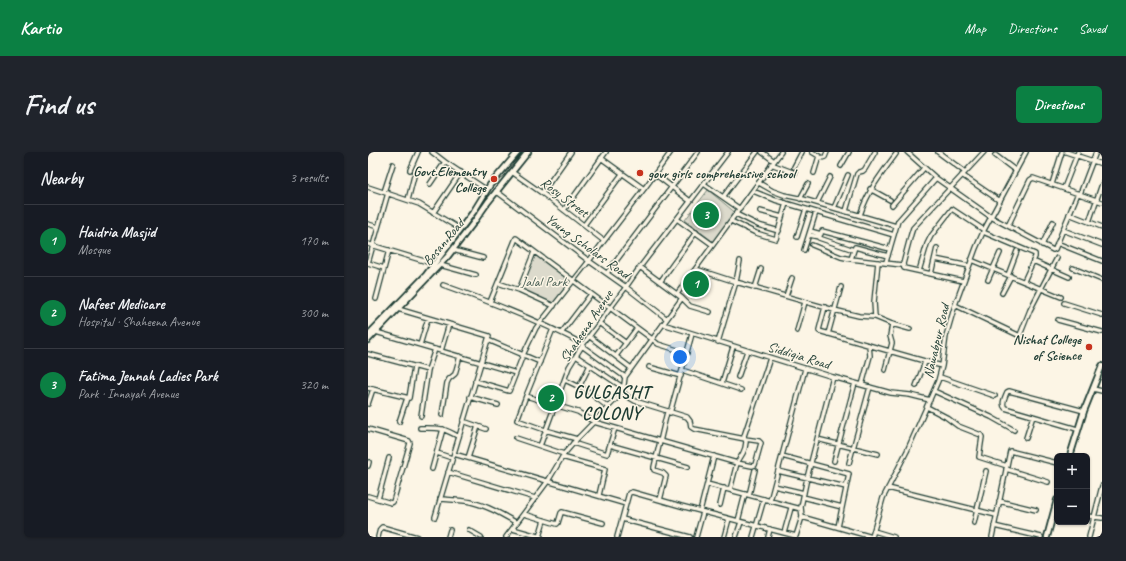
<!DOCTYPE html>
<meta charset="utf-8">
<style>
body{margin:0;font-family:Caveat,sans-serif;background:#20242c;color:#f1f3f6}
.controls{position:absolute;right:12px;bottom:12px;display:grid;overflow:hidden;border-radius:6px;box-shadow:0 1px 3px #0004}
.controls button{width:36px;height:36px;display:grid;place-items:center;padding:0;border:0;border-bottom:1px solid #363941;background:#171b24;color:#f1f3f6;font:20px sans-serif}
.you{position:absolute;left:312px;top:205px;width:14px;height:14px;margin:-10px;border:3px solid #fff;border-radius:50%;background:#1a73e8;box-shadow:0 0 0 6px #1a73e833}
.badge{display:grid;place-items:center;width:26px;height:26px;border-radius:50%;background:#0b8043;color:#fff;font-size:13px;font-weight:700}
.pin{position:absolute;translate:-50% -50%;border:2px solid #fff;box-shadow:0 1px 4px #0006}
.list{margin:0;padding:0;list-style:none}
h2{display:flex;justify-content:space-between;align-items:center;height:52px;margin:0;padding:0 16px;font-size:17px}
h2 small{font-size:13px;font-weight:400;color:#9ea1a6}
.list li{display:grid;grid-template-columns:26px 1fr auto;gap:12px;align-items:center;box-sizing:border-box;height:72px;padding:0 16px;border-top:1px solid #363941}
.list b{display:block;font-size:15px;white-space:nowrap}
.list p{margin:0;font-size:13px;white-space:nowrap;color:#9ea1a6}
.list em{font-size:13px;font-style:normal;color:#9ea1a6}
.map{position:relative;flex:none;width:734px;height:385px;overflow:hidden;border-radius:6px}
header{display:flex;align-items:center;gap:24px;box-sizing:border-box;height:56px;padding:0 20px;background:#0b8043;color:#fff}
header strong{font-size:19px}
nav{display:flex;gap:22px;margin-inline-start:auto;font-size:14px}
.intro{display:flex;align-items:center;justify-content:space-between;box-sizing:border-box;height:96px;padding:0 24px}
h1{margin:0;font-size:28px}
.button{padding:10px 18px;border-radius:6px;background:#0b8043;color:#fff;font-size:14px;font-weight:700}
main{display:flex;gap:24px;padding:0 24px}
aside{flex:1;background:#171b24;border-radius:6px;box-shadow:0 1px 3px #0004}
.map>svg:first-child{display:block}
</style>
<header>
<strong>Kartio</strong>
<nav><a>Map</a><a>Directions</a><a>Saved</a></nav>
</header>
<div class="intro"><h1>Find us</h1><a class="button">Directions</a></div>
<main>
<aside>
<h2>Nearby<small>3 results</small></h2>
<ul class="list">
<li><span class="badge">1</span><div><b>Haidria Masjid</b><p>Mosque</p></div><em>170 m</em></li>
<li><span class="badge">2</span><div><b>Nafees Medicare</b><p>Hospital · Shaheena Avenue</p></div><em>300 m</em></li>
<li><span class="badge">3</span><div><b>Fatima Jennah Ladies Park</b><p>Park · Innayah Avenue</p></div><em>320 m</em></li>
</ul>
</aside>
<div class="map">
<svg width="734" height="385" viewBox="0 0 734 385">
<rect width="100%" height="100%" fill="#fcf5e5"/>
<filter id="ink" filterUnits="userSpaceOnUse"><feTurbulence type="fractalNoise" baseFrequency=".025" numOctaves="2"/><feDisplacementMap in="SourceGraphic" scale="8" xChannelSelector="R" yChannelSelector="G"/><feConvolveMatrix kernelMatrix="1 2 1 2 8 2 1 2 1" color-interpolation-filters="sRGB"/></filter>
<g filter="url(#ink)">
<path fill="#dcdacc" stroke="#7e8c80" d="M 340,38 L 369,62 L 348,92 L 317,68 Z
M 166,100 L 206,129 L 186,154 L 151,138 Z"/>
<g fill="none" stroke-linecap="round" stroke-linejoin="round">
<g stroke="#1f3d34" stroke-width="6">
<path id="minor" d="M 64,0 L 77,10 L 119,38
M 394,0 L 406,9
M 444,0 L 454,6 L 457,5 L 459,0
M 539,0 L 568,26 L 623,65 L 685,98 L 687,97 L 710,41
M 570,0 L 597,20
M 698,0 L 734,12
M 627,3 L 648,19
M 233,6 L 276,37
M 403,12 L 427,21
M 473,14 L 481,0
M 426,15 L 434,0
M 42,18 L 50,0
M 144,20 L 174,41 L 236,89
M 446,21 L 451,4
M 287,22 L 322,49
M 594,23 L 632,49
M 391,31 L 405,39 L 416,43 L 435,47 L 528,74
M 62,32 L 77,10
M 336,32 L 372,57
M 684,32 L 694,0
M 0,35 L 51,52 L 92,77
M 696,36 L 710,0
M 502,37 L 522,48
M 128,39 L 221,109 L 258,135 L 299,167
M 385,39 L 407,48 L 526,83
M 16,40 L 25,12
M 174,41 L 203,0
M 712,42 L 728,0
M 355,45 L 389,0
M 432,47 L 440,32
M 40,48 L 46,24
M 449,51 L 462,25
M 524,53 L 556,16
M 466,56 L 480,23
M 196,58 L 238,0
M 392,59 L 414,65
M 478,59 L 489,22 L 491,20 L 495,19 L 497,17 L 507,0
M 65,61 L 93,20
M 368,62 L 390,73 L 411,79
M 701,62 L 734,75
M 492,63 C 500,39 513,22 528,2
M 309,67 L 345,93
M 363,69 L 388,81 L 408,87 L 418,51
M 721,70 L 734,32
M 0,72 L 10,75
M 216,73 L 254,22
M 640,74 L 662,28 L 665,26 L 734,50
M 695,78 L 734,93
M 442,79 L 453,82
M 615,80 L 667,102 L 667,105 L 656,129
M 441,83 L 451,85
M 429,85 L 438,57
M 689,91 L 734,109
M 0,92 L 66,112
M 444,93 L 473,105 L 483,107 L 534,113
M 674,93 L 685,70
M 85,98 L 115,106
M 436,98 L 448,60
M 486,98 L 451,86 L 454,79 L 522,97
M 483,107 L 487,95 L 520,104
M 567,107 L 601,114
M 603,108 L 693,145
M 665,109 L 701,125
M 518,110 L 530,69 L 568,26
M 72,113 L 108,123
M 272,115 L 314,146 L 322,154 L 342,160
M 16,116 L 0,111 L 20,41
M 705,116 L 734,128
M 328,117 L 368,130 L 466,158 L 491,164 L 507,165 L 524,172 L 542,177
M 551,119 L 559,92 L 563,84 L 584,57 L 616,78
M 239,121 L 330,0
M 563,122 L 569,96
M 640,123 L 649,99
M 620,128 L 632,101
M 595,129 L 536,116 L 535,112 L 543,82 L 545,76 L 616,0
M 292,130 L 328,80
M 130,131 L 151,138 L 186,154
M 75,133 C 123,150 170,168 215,192
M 387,136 L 393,117
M 151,138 L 166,100
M 634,141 L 643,124
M 309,142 L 413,0
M 418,144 L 424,126
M 8,147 L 21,98
M 122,150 L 148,86 L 284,187 L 290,192 L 319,201
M 696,151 L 734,163
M 587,153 L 650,183 L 652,183 L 662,158 L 689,106
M 457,155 L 451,178 L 451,179 L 574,214
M 30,157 L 121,184 L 67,365
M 507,165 L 506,150 L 510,110
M 690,168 L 734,180
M 231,171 L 258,191
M 295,172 L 465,225 L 523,241 L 542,243 L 562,248
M 185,177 L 158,244 L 149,268 L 177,278 L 209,287
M 429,179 L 437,150
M 8,180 L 148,221
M 194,180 L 223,142
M 460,182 L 473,135
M 221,184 L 263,216
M 120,188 L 172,210
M 350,190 L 368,130 L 372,109
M 52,193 L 60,166
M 214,194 L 257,225
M 73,199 L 81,172
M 0,202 L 60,218
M 208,204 L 256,236
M 248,204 L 269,176
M 281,215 L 313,224
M 314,218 L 373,238
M 517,218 L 524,191 L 522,184 L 524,172
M 370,225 L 379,199
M 572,225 L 627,244
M 197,228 L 218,238 L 240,255
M 107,229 L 141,239 L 155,203 L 168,176 L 221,109 L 236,89 L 276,37 L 303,0
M 354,231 L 365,195
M 494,233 L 502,204 L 501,193
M 548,234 L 557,210
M 211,235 L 222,213
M 0,236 L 41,246 L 46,215
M 725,237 L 734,239
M 566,239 L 623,265 L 646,278
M 158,244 L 210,260 L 226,270 L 369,311 L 384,314 L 387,313 L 393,291 L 391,289 L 377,287 L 326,277 L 323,275 L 322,269 L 319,265 L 267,249 L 260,245 L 255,240
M 102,245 L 130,253
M 0,252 L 5,237
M 559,255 L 578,265 L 590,274 L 613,283 L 614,285 L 611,305 L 639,314
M 302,261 L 324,182
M 74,263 L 79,231 L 81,227 L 87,222 L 92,204
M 53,264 L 60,218 L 67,197
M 95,269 L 118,277
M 31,270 L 39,246
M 52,276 C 70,276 74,275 91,285
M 0,277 L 41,289 L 42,291 L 25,350 L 23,351 L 0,344
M 709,277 L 637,256 C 633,252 637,245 639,240 L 641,239 L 716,259
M 148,286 L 196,302
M 658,286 L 665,264
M 449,287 L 510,302
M 205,291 L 239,302 L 247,276
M 242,293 L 320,315
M 172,294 L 201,215 L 214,194 L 258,135 L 272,115 L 360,0
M 69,301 L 84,306
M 86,302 L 258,352
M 414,304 L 481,322 L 470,375
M 194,305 L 237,317 L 231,343
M 100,306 L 110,274
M 466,309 L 487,231
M 481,311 L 502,235
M 0,314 L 1,310
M 64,317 L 75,277
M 638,317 L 680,330
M 410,319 L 478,335
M 80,320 L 167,346
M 339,332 L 433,357
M 406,334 L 436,341
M 520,336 L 628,363
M 362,338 L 369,311 L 375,301 L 377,296 L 378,290 L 376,284 L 402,206
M 381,343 L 387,318
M 435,345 L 474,355
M 10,347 L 21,306
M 72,347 C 83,348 93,348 103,350 C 120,354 135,363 149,371
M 292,348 L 298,324 L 295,321 L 286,318 L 286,315 L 299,260
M 402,349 L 437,217
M 631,349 L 668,358
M 352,353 L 356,336
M 332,359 L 346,304
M 156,362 L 189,372 L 190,371 L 193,361 L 194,360 L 235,371
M 719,364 L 734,366
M 434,365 L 504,385
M 254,367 L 322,385
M 370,369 L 377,342
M 606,371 L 618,319
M 626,374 L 673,385
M 145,377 L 173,385
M 101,378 L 113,385
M 506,379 L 526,385
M 416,381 L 423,356
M 10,385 L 12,377 L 14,375 L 49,385
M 80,385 L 82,378
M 138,385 L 180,329 L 196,302 L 209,287 L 255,240 L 257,225 L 314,146
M 171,385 L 176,368
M 249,385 L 261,341 L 264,340 L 313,354 L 428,384 L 434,365 L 433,355 L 439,326 L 465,225
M 328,385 L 335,360
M 356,385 L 361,367
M 368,385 L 373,370
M 385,385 L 396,347
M 400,385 L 402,377
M 504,385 L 515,346 L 539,299 L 570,229 L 574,214 L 578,184 L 587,153 L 608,96 L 616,78 L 658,0
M 624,385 L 642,299 L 689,311
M 721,385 L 734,334"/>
</g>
<g stroke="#1f3d34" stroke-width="8">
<path id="major" d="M 0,183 L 58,123 L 106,59 L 122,33 L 150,0
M 0,188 L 80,104 L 106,70 L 120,50 L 160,0
M 702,304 L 716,259 L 734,214
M 679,385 L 689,348"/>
</g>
<use href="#minor" stroke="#fcf5e5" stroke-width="3.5"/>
<use href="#major" stroke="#fcf5e5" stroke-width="4.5"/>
</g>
</g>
<g fill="#c8321e" stroke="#fcf5e5" stroke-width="1.5">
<circle cx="272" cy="21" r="4"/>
<circle cx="126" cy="27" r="4"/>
<circle cx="721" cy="195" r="4"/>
</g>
<g text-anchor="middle" stroke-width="3" stroke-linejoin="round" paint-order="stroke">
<g font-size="14" font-weight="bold" fill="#1f3d34" stroke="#fcf5e5" text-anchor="end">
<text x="118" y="24">Govt.Elementry<tspan x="118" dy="16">College</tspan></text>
<text x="280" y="26" text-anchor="start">govr girls comprehensive school</text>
<text x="713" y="192">Nishat College<tspan x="713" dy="16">of Science</tspan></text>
</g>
<g font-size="14" fill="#1f3d34" stroke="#fcf5e5">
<text transform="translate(197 45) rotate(37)" y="5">Rosy Street</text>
<text transform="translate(75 90) rotate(-50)" y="5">Bosan Road</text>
<text transform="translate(220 94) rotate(36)" y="5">Young Scholars Road</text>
<text transform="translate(218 174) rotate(-56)" y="5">Shaheena Avenue</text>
<text transform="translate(568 189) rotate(-77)" y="5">Nawabpur Road</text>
<text transform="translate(431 203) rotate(17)" y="5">Siddiqia Road</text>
</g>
<g font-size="14" fill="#455c52" stroke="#fcf5e5">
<text x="176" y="134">Jalal Park</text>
</g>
<g font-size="18" font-weight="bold" letter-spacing="1" fill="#1f3d34" stroke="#fcf5e5">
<text x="244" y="246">GULGASHT<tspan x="244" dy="21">COLONY</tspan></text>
</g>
</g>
</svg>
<div class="controls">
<button>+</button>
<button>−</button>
</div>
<div class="you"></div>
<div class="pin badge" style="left:328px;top:132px">1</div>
<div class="pin badge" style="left:183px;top:246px">2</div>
<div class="pin badge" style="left:338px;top:63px">3</div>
</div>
</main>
